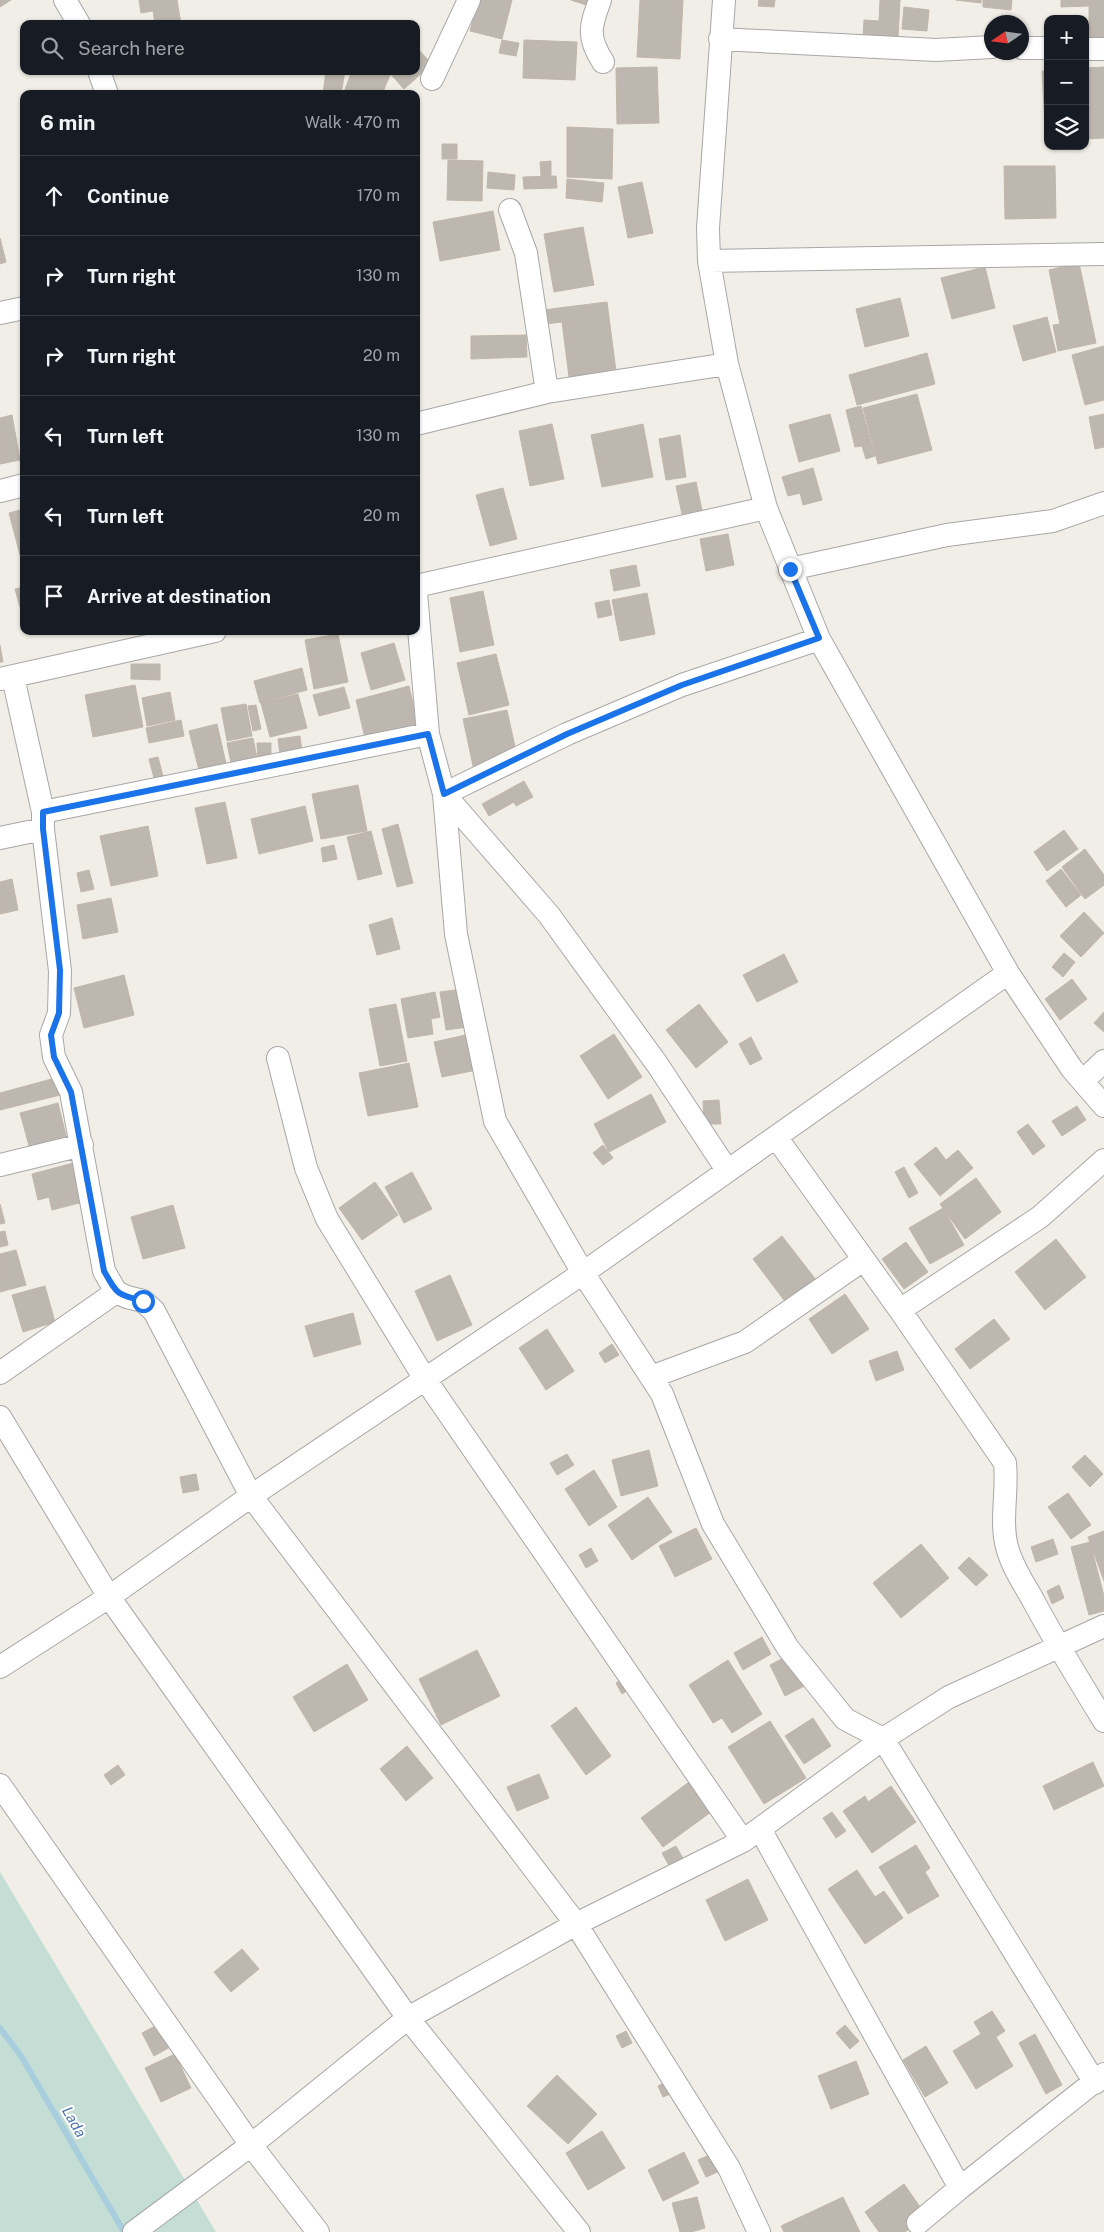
<!DOCTYPE html>
<meta charset="utf-8">
<style>
body{margin:0;font-family:"Public Sans",sans-serif;background:#20242c;color:#f1f3f6}
.controls{position:absolute;right:15px;top:15px;display:grid;overflow:hidden;border-radius:10px;box-shadow:0 1px 4px #0004}
.controls button{width:45px;height:45px;display:grid;place-items:center;padding:0;border:0;border-bottom:1px solid #363941;background:#171b24;color:#f1f3f6;font:25px sans-serif}
.compass{position:absolute;left:984px;top:15px;width:45px;height:45px;border-radius:50%;background:#171b24;box-shadow:0 1px 4px #0004;rotate:257deg}
.stop{position:absolute;width:15px;height:15px;margin:-11px;border:4px solid #1a73e8;border-radius:50%;background:#fff}
.stop.end{background:#1a73e8;border-color:#fff;box-shadow:0 1px 5px #0008}
.list{margin:0;padding:0;list-style:none}
h2{display:flex;justify-content:space-between;align-items:center;height:65px;margin:0;padding:0 20px;font-size:21px}
h2 small{font-size:16px;font-weight:400;color:#9ea1a6}
.list li{display:grid;grid-template-columns:32px 1fr auto;gap:15px;align-items:center;box-sizing:border-box;height:80px;padding:0 20px;border-top:1px solid #363941}
.list b{display:block;font-size:19px;white-space:nowrap}
.list em{font-size:16px;font-style:normal;color:#9ea1a6}
.icon{flex:none;width:28px;height:28px;fill:none;stroke:currentColor;stroke-width:2;stroke-linecap:round;stroke-linejoin:round}
.map{position:relative;flex:none;width:1104px;height:2232px;overflow:hidden}
.search{position:absolute;background:#171b24;box-shadow:0 1px 4px #0004;left:20px;top:20px;width:400px;height:55px;display:flex;align-items:center;gap:12px;box-sizing:border-box;padding:0 18px;border-radius:10px;color:#9ea1a6;font-size:19px}
.panel{position:absolute;background:#171b24;box-shadow:0 1px 4px #0004;left:20px;top:90px;width:400px;height:545px;border-radius:10px}
.map>svg:first-child{display:block}
</style>
<div class="map">
<svg width="1104" height="2232" viewBox="0 0 1104 2232">
<rect width="100%" height="100%" fill="#f1eee7"/>
<path fill="#c4ded5" d="M 0,1872 L 216,2232 L 0,2232 Z"/>
<g fill="none" stroke-linecap="round" stroke-linejoin="round">
<path stroke="#a8cddd" stroke-width="6" d="M 0,2028 L 21,2056 L 124,2232"/>
</g>
<path fill="#bdb7b0" stroke="#c2b6a9" d="M 0,0 L 11,0 L 0,7 Z
M 139,0 L 177,0 L 181,24 L 155,24 L 153,11 L 141,13 Z
M 478,0 L 512,0 L 502,39 L 470,31 Z
M 571,0 L 588,0 L 586,5 Z
M 640,0 L 683,0 L 680,59 L 637,57 Z
M 759,0 L 775,0 L 774,7 L 758,6 Z
M 880,0 L 900,0 L 898,38 L 863,36 L 864,20 L 879,21 Z
M 956,0 L 981,0 L 981,3 Z
M 983,0 L 1012,0 L 1011,10 L 983,7 Z
M 1061,0 L 1104,0 L 1104,37 L 1089,38 L 1089,6 L 1061,7 Z
M 904,7 L 929,10 L 927,31 L 902,29 Z
M 502,40 L 519,43 L 516,56 L 499,53 Z
M 524,40 L 577,42 L 575,80 L 523,78 Z
M 416,47 L 432,64 L 404,89 L 388,71 L 416,71 Z
M 657,67 L 659,123 L 617,124 L 616,68 Z
M 1104,67 L 1104,138 L 1085,139 L 1085,68 Z
M 1048,70 L 1048,141 L 1046,141 L 1042,71 Z
M 326,71 L 345,71 L 341,94 L 323,94 Z
M 352,71 L 382,71 L 390,75 L 382,94 L 348,94 L 344,92 Z
M 567,127 L 613,129 L 612,179 L 567,177 Z
M 442,144 L 457,144 L 457,159 L 442,159 Z
M 448,160 L 483,161 L 482,201 L 447,200 Z
M 551,161 L 551,176 L 541,176 L 540,162 Z
M 1004,166 L 1055,166 L 1056,218 L 1005,219 Z
M 488,172 L 515,175 L 514,190 L 487,188 Z
M 556,176 L 557,188 L 524,189 L 523,177 Z
M 567,179 L 604,183 L 602,202 L 566,198 Z
M 642,182 L 653,233 L 628,238 L 618,187 Z
M 493,211 L 500,250 L 440,261 L 433,222 Z
M 583,227 L 594,285 L 554,292 L 544,234 Z
M 0,238 L 6,262 L 0,264 Z
M 1079,263 L 1096,343 L 1058,351 L 1053,325 L 1060,324 L 1049,270 Z
M 985,267 L 995,308 L 952,319 L 941,278 Z
M 900,298 L 909,336 L 865,347 L 856,309 Z
M 607,302 L 616,371 L 569,377 L 562,322 L 545,324 L 543,310 Z
M 1047,317 L 1056,352 L 1023,361 L 1013,326 Z
M 526,335 L 527,357 L 471,359 L 471,336 Z
M 1104,346 L 1104,400 L 1085,405 L 1072,355 Z
M 927,353 L 935,384 L 857,405 L 849,375 Z
M 917,394 L 932,450 L 878,464 L 863,408 Z
M 861,406 L 875,456 L 866,459 L 862,446 L 855,447 L 846,410 Z
M 830,414 L 840,451 L 799,462 L 789,425 Z
M 1104,414 L 1104,447 L 1095,449 L 1089,417 Z
M 12,415 L 20,460 L 0,464 L 0,418 Z
M 552,424 L 564,479 L 530,486 L 519,431 Z
M 643,424 L 653,477 L 602,487 L 591,435 Z
M 680,435 L 686,477 L 666,480 L 659,439 Z
M 813,468 L 822,500 L 803,505 L 800,493 L 788,496 L 782,477 Z
M 696,482 L 702,510 L 682,514 L 676,486 Z
M 503,488 L 517,539 L 490,546 L 476,495 Z
M 24,509 L 24,554 L 20,555 L 9,513 Z
M 728,534 L 734,565 L 706,571 L 700,539 Z
M 636,565 L 640,586 L 614,591 L 610,570 Z
M 24,587 L 24,606 L 20,607 L 15,589 Z
M 483,591 L 494,645 L 460,652 L 450,598 Z
M 647,593 L 655,634 L 620,641 L 612,600 Z
M 609,600 L 612,615 L 598,618 L 595,603 Z
M 338,634 L 348,682 L 314,689 L 305,640 Z
M 394,643 L 405,680 L 371,690 L 361,653 Z
M 0,645 L 3,662 L 0,662 Z
M 496,654 L 509,705 L 469,715 L 457,663 Z
M 131,664 L 160,664 L 160,680 L 131,679 Z
M 302,668 L 307,690 L 260,703 L 254,681 Z
M 135,685 L 143,727 L 93,737 L 85,695 Z
M 409,686 L 418,725 L 365,738 L 356,700 Z
M 344,687 L 350,708 L 319,716 L 313,695 Z
M 170,692 L 175,720 L 147,726 L 142,698 Z
M 298,694 L 307,728 L 270,737 L 261,703 Z
M 246,704 L 252,736 L 227,741 L 221,708 Z
M 256,705 L 261,729 L 253,731 L 248,706 Z
M 507,710 L 519,765 L 475,775 L 463,719 Z
M 181,720 L 184,736 L 149,743 L 146,728 Z
M 217,724 L 227,768 L 200,774 L 189,731 Z
M 300,736 L 302,752 L 280,755 L 278,739 Z
M 253,738 L 257,758 L 231,763 L 227,743 Z
M 257,743 L 271,743 L 271,760 L 258,761 Z
M 158,757 L 163,776 L 154,778 L 149,759 Z
M 524,781 L 533,797 L 516,806 L 514,802 L 489,816 L 482,804 Z
M 358,785 L 367,831 L 321,839 L 312,794 Z
M 225,802 L 237,858 L 207,864 L 195,808 Z
M 305,806 L 313,841 L 259,854 L 251,819 Z
M 398,824 L 413,883 L 397,887 L 382,829 Z
M 148,826 L 158,876 L 111,886 L 100,836 Z
M 1064,830 L 1078,849 L 1047,871 L 1034,852 Z
M 371,831 L 382,874 L 358,880 L 347,837 Z
M 334,845 L 337,859 L 323,862 L 321,848 Z
M 1085,849 L 1104,875 L 1104,885 L 1085,899 L 1062,867 Z
M 1061,869 L 1081,895 L 1066,907 L 1046,881 Z
M 89,870 L 94,889 L 81,892 L 77,873 Z
M 12,879 L 18,910 L 0,914 L 0,882 Z
M 111,898 L 118,932 L 83,939 L 77,905 Z
M 1084,912 L 1104,933 L 1081,957 L 1060,936 Z
M 392,918 L 400,949 L 377,955 L 369,925 Z
M 1064,953 L 1075,962 L 1063,977 L 1052,967 Z
M 784,954 L 798,982 L 757,1002 L 743,975 Z
M 124,975 L 134,1015 L 84,1028 L 74,988 Z
M 1072,979 L 1087,999 L 1060,1020 L 1045,999 Z
M 462,989 L 468,1027 L 446,1030 L 440,992 Z
M 435,992 L 440,1017 L 431,1019 L 433,1034 L 408,1038 L 401,999 Z
M 396,1004 L 407,1061 L 380,1066 L 369,1009 Z
M 699,1004 L 728,1042 L 696,1068 L 666,1030 Z
M 1104,1012 L 1104,1032 L 1094,1023 Z
M 475,1033 L 482,1069 L 442,1077 L 434,1042 Z
M 614,1034 L 642,1077 L 608,1099 L 580,1056 Z
M 751,1037 L 762,1059 L 750,1065 L 739,1044 Z
M 409,1063 L 418,1107 L 368,1116 L 359,1073 Z
M 59,1077 L 64,1094 L 0,1110 L 0,1093 Z
M 651,1094 L 666,1122 L 609,1152 L 594,1124 Z
M 719,1100 L 721,1124 L 704,1124 L 703,1101 Z
M 58,1103 L 68,1144 L 31,1153 L 20,1113 Z
M 1077,1106 L 1086,1120 L 1062,1136 L 1052,1121 Z
M 1028,1124 L 1045,1146 L 1033,1155 L 1017,1132 Z
M 603,1145 L 613,1158 L 603,1165 L 593,1153 Z
M 936,1147 L 946,1160 L 958,1150 L 973,1168 L 940,1196 L 914,1164 Z
M 77,1162 L 87,1201 L 52,1210 L 49,1197 L 38,1200 L 32,1174 Z
M 904,1167 L 918,1193 L 909,1198 L 895,1172 Z
M 412,1172 L 432,1209 L 404,1223 L 385,1187 Z
M 976,1178 L 1001,1212 L 965,1239 L 940,1204 Z
M 375,1182 L 398,1215 L 362,1240 L 339,1208 Z
M 0,1204 L 5,1223 L 0,1224 Z
M 173,1205 L 185,1248 L 143,1259 L 131,1217 Z
M 943,1208 L 964,1245 L 930,1264 L 909,1228 Z
M 5,1231 L 8,1245 L 0,1247 L 0,1232 Z
M 782,1236 L 820,1285 L 790,1308 L 753,1259 Z
M 1056,1239 L 1086,1277 L 1045,1310 L 1015,1272 Z
M 906,1242 L 928,1272 L 904,1289 L 882,1259 Z
M 16,1250 L 26,1285 L 0,1292 L 0,1254 Z
M 450,1275 L 472,1325 L 437,1341 L 415,1291 Z
M 45,1286 L 55,1322 L 23,1332 L 12,1295 Z
M 845,1294 L 869,1329 L 832,1354 L 809,1319 Z
M 353,1313 L 361,1344 L 314,1357 L 305,1326 Z
M 994,1319 L 1010,1339 L 970,1369 L 955,1349 Z
M 547,1329 L 574,1371 L 546,1390 L 519,1348 Z
M 612,1344 L 619,1355 L 605,1363 L 599,1353 Z
M 897,1351 L 904,1370 L 876,1381 L 869,1361 Z
M 649,1450 L 658,1486 L 621,1496 L 612,1460 Z
M 567,1454 L 574,1465 L 557,1475 L 550,1463 Z
M 1085,1455 L 1103,1474 L 1090,1487 L 1072,1467 Z
M 594,1470 L 617,1507 L 589,1526 L 565,1489 Z
M 196,1474 L 199,1490 L 183,1493 L 180,1477 Z
M 1068,1493 L 1091,1525 L 1071,1539 L 1048,1507 Z
M 648,1497 L 672,1532 L 632,1560 L 608,1525 Z
M 696,1528 L 712,1559 L 675,1577 L 659,1546 Z
M 1104,1531 L 1104,1581 L 1088,1537 Z
M 1053,1539 L 1058,1554 L 1036,1562 L 1031,1547 Z
M 1090,1542 L 1104,1596 L 1104,1611 L 1089,1615 L 1071,1547 Z
M 921,1544 L 949,1578 L 901,1618 L 873,1583 Z
M 591,1548 L 598,1561 L 586,1568 L 579,1555 Z
M 969,1557 L 988,1575 L 976,1586 L 958,1568 Z
M 1059,1585 L 1064,1598 L 1052,1604 L 1047,1591 Z
M 762,1637 L 771,1654 L 743,1670 L 734,1653 Z
M 477,1650 L 500,1696 L 441,1725 L 419,1679 Z
M 799,1650 L 814,1681 L 785,1696 L 770,1665 Z
M 728,1660 L 762,1714 L 732,1733 L 722,1718 L 713,1723 L 689,1685 Z
M 347,1664 L 368,1700 L 314,1732 L 293,1697 Z
M 629,1675 L 636,1685 L 622,1694 L 616,1683 Z
M 576,1707 L 611,1756 L 586,1775 L 551,1726 Z
M 813,1718 L 831,1746 L 804,1764 L 785,1736 Z
M 770,1721 L 806,1778 L 764,1804 L 728,1747 Z
M 407,1746 L 433,1778 L 406,1801 L 380,1769 Z
M 1093,1762 L 1104,1786 L 1054,1810 L 1043,1786 Z
M 118,1765 L 125,1775 L 111,1785 L 104,1775 Z
M 539,1774 L 549,1798 L 517,1811 L 507,1787 Z
M 689,1782 L 711,1812 L 663,1847 L 641,1818 Z
M 891,1786 L 916,1822 L 872,1853 L 843,1811 L 865,1796 L 868,1802 Z
M 832,1812 L 846,1831 L 836,1838 L 823,1818 Z
M 916,1845 L 930,1868 L 925,1872 L 939,1896 L 908,1914 L 879,1867 Z
M 676,1846 L 685,1862 L 671,1869 L 662,1853 Z
M 857,1870 L 875,1897 L 884,1891 L 903,1918 L 865,1944 L 828,1889 Z
M 748,1879 L 768,1920 L 725,1941 L 706,1900 Z
M 242,1949 L 259,1969 L 231,1992 L 214,1972 Z
M 992,2011 L 1005,2031 L 996,2037 L 1013,2066 L 976,2089 L 953,2051 L 981,2034 L 974,2022 Z
M 159,2024 L 170,2047 L 154,2056 L 142,2033 Z
M 845,2025 L 859,2041 L 850,2049 L 836,2033 Z
M 626,2031 L 632,2043 L 622,2048 L 616,2036 Z
M 1035,2034 L 1062,2085 L 1046,2094 L 1019,2043 Z
M 926,2046 L 948,2083 L 925,2097 L 903,2060 Z
M 175,2054 L 191,2088 L 161,2102 L 145,2068 Z
M 856,2061 L 869,2094 L 831,2109 L 818,2076 Z
M 557,2075 L 597,2114 L 568,2144 L 527,2106 Z
M 674,2078 L 680,2090 L 663,2097 L 658,2086 Z
M 602,2131 L 625,2168 L 588,2190 L 566,2153 Z
M 684,2152 L 699,2183 L 663,2201 L 648,2170 Z
M 712,2154 L 720,2171 L 706,2177 L 698,2160 Z
M 904,2184 L 927,2217 L 905,2232 L 879,2232 L 865,2212 Z
M 697,2197 L 705,2228 L 691,2232 L 680,2232 L 672,2203 Z
M 843,2197 L 860,2232 L 784,2232 L 781,2226 Z"/>
<g fill="none" stroke-linecap="round" stroke-linejoin="round">
<g stroke="#a7a7a7" stroke-width="24">
<path id="minor" d="M 65,0 L 79,24
M 600,0 C 590,27 587,37 603,62
M 724,0 L 708,228 L 709,261 L 727,364 L 766,508 L 819,639 L 1008,973 L 1072,1069 L 1104,1106
M 720,39 L 936,50 L 992,47
M 1022,48 L 1048,48
M 1085,49 L 1104,49
M 99,71 L 107,94
M 432,79 L 469,0
M 510,210 L 526,253 L 547,392
M 709,261 L 1104,254
M 0,313 L 24,308
M 416,424 L 547,392 L 727,364
M 0,491 L 24,485
M 790,569 L 947,535 L 1053,521 L 1104,503
M 416,586 L 766,508
M 416,593 L 428,734 L 444,794 L 549,915 L 657,1064 L 727,1170
M 819,639 L 682,685 L 567,734 L 444,794 L 456,934 L 495,1121 L 583,1273 L 662,1394 L 713,1524 L 788,1648 L 845,1719 L 883,1739 L 1095,2083
M 13,677 L 43,812 L 43,829 L 60,971 L 59,1013 L 51,1035 L 54,1057 L 71,1092 L 104,1271 L 116,1292 L 127,1297 L 143,1301 L 154,1311 L 251,1496 L 576,1924 L 729,2168 L 759,2232
M 0,679 L 215,631
M 43,812 L 428,734
M 0,838 L 43,829
M 278,1058 L 306,1168 L 327,1219 L 425,1379 L 743,1841
M 1083,1081 L 1104,1061
M 776,1137 L 900,1310 L 1005,1463 C 1008,1491 1000,1521 1007,1547 C 1012,1567 1025,1585 1034,1602 C 1056,1643 1080,1682 1104,1721
M 0,1165 L 82,1145
M 900,1310 L 1040,1217 L 1104,1160
M 0,1373 L 116,1292
M 651,1377 L 745,1342 L 863,1260
M 0,1417 L 109,1597 L 408,2018 L 579,2232
M 0,1667 L 109,1597 L 251,1496 L 583,1273 L 1008,973
M 0,1785 L 251,2145 L 318,2232
M 760,1829 L 960,2188
M 918,2223 L 960,2188 L 1104,2074
M 134,2232 L 251,2145 L 408,2018 L 576,1924 L 743,1841 L 883,1739 L 949,1697 L 1104,1626"/>
</g>
<use href="#minor" stroke="#fff" stroke-width="22"/>
</g>
<g fill="none" stroke-linecap="round" stroke-linejoin="round">
<path stroke="#1a73e8" stroke-width="6" d="M 143,1301 C 117,1295 117,1294 104,1271 L 71,1092 L 54,1057 L 51,1035 L 59,1013 L 60,970 L 43,829 L 43,812 L 428,734 L 444,794 L 567,734 L 682,685 L 819,638 L 790,569"/>
</g>
<g text-anchor="middle" stroke-width="4" stroke-linejoin="round" paint-order="stroke">
<g font-size="15" font-style="italic" fill="#4d75af" stroke="#fff">
<text transform="translate(74 2122) rotate(60)" y="5">Lada</text>
</g>
</g>
</svg>
<div class="controls">
<button>+</button>
<button>−</button>
<button><svg class="icon" aria-label="layers" viewBox="0 0 24 24"><path d="M12 4l9 5-9 5-9-5zM3 14l9 5 9-5"/></svg></button>
</div>
<svg class="compass" viewBox="-18 -18 36 36"><path d="M0-13l5 13h-10z" fill="#e53935"/><path d="M0 13l5-13h-10z" fill="#9ea1a6"/></svg>
<div class="stop" style="left:143px;top:1301px"></div>
<div class="stop end" style="left:790px;top:569px"></div>
<div class="search"><svg class="icon" aria-label="search" viewBox="0 0 24 24"><circle cx="10" cy="10" r="6"/><path d="M15 15l6 6"/></svg>Search here</div>
<section class="panel">
<h2>6 min<small>Walk · 470 m</small></h2>
<ul class="list">
<li><svg class="icon" aria-label="ahead" viewBox="0 0 24 24"><path d="M12 20V5M6 11l6-6 6 6"/></svg><div><b>Continue</b></div><em>170 m</em></li>
<li><svg class="icon" aria-label="right" viewBox="0 0 24 24"><path d="M7 20v-9h11M14 6l5 5-5 5"/></svg><div><b>Turn right</b></div><em>130 m</em></li>
<li><svg class="icon" aria-label="right" viewBox="0 0 24 24"><path d="M7 20v-9h11M14 6l5 5-5 5"/></svg><div><b>Turn right</b></div><em>20 m</em></li>
<li><svg class="icon" aria-label="left" viewBox="0 0 24 24"><path d="M17 20v-9H6M10 6l-5 5 5 5"/></svg><div><b>Turn left</b></div><em>130 m</em></li>
<li><svg class="icon" aria-label="left" viewBox="0 0 24 24"><path d="M17 20v-9H6M10 6l-5 5 5 5"/></svg><div><b>Turn left</b></div><em>20 m</em></li>
<li><svg class="icon" aria-label="arrive" viewBox="0 0 24 24"><path d="M6 21V4h12l-3 4 3 4H6"/></svg><div><b>Arrive at destination</b></div></li>
</ul>
</section>
</div>
